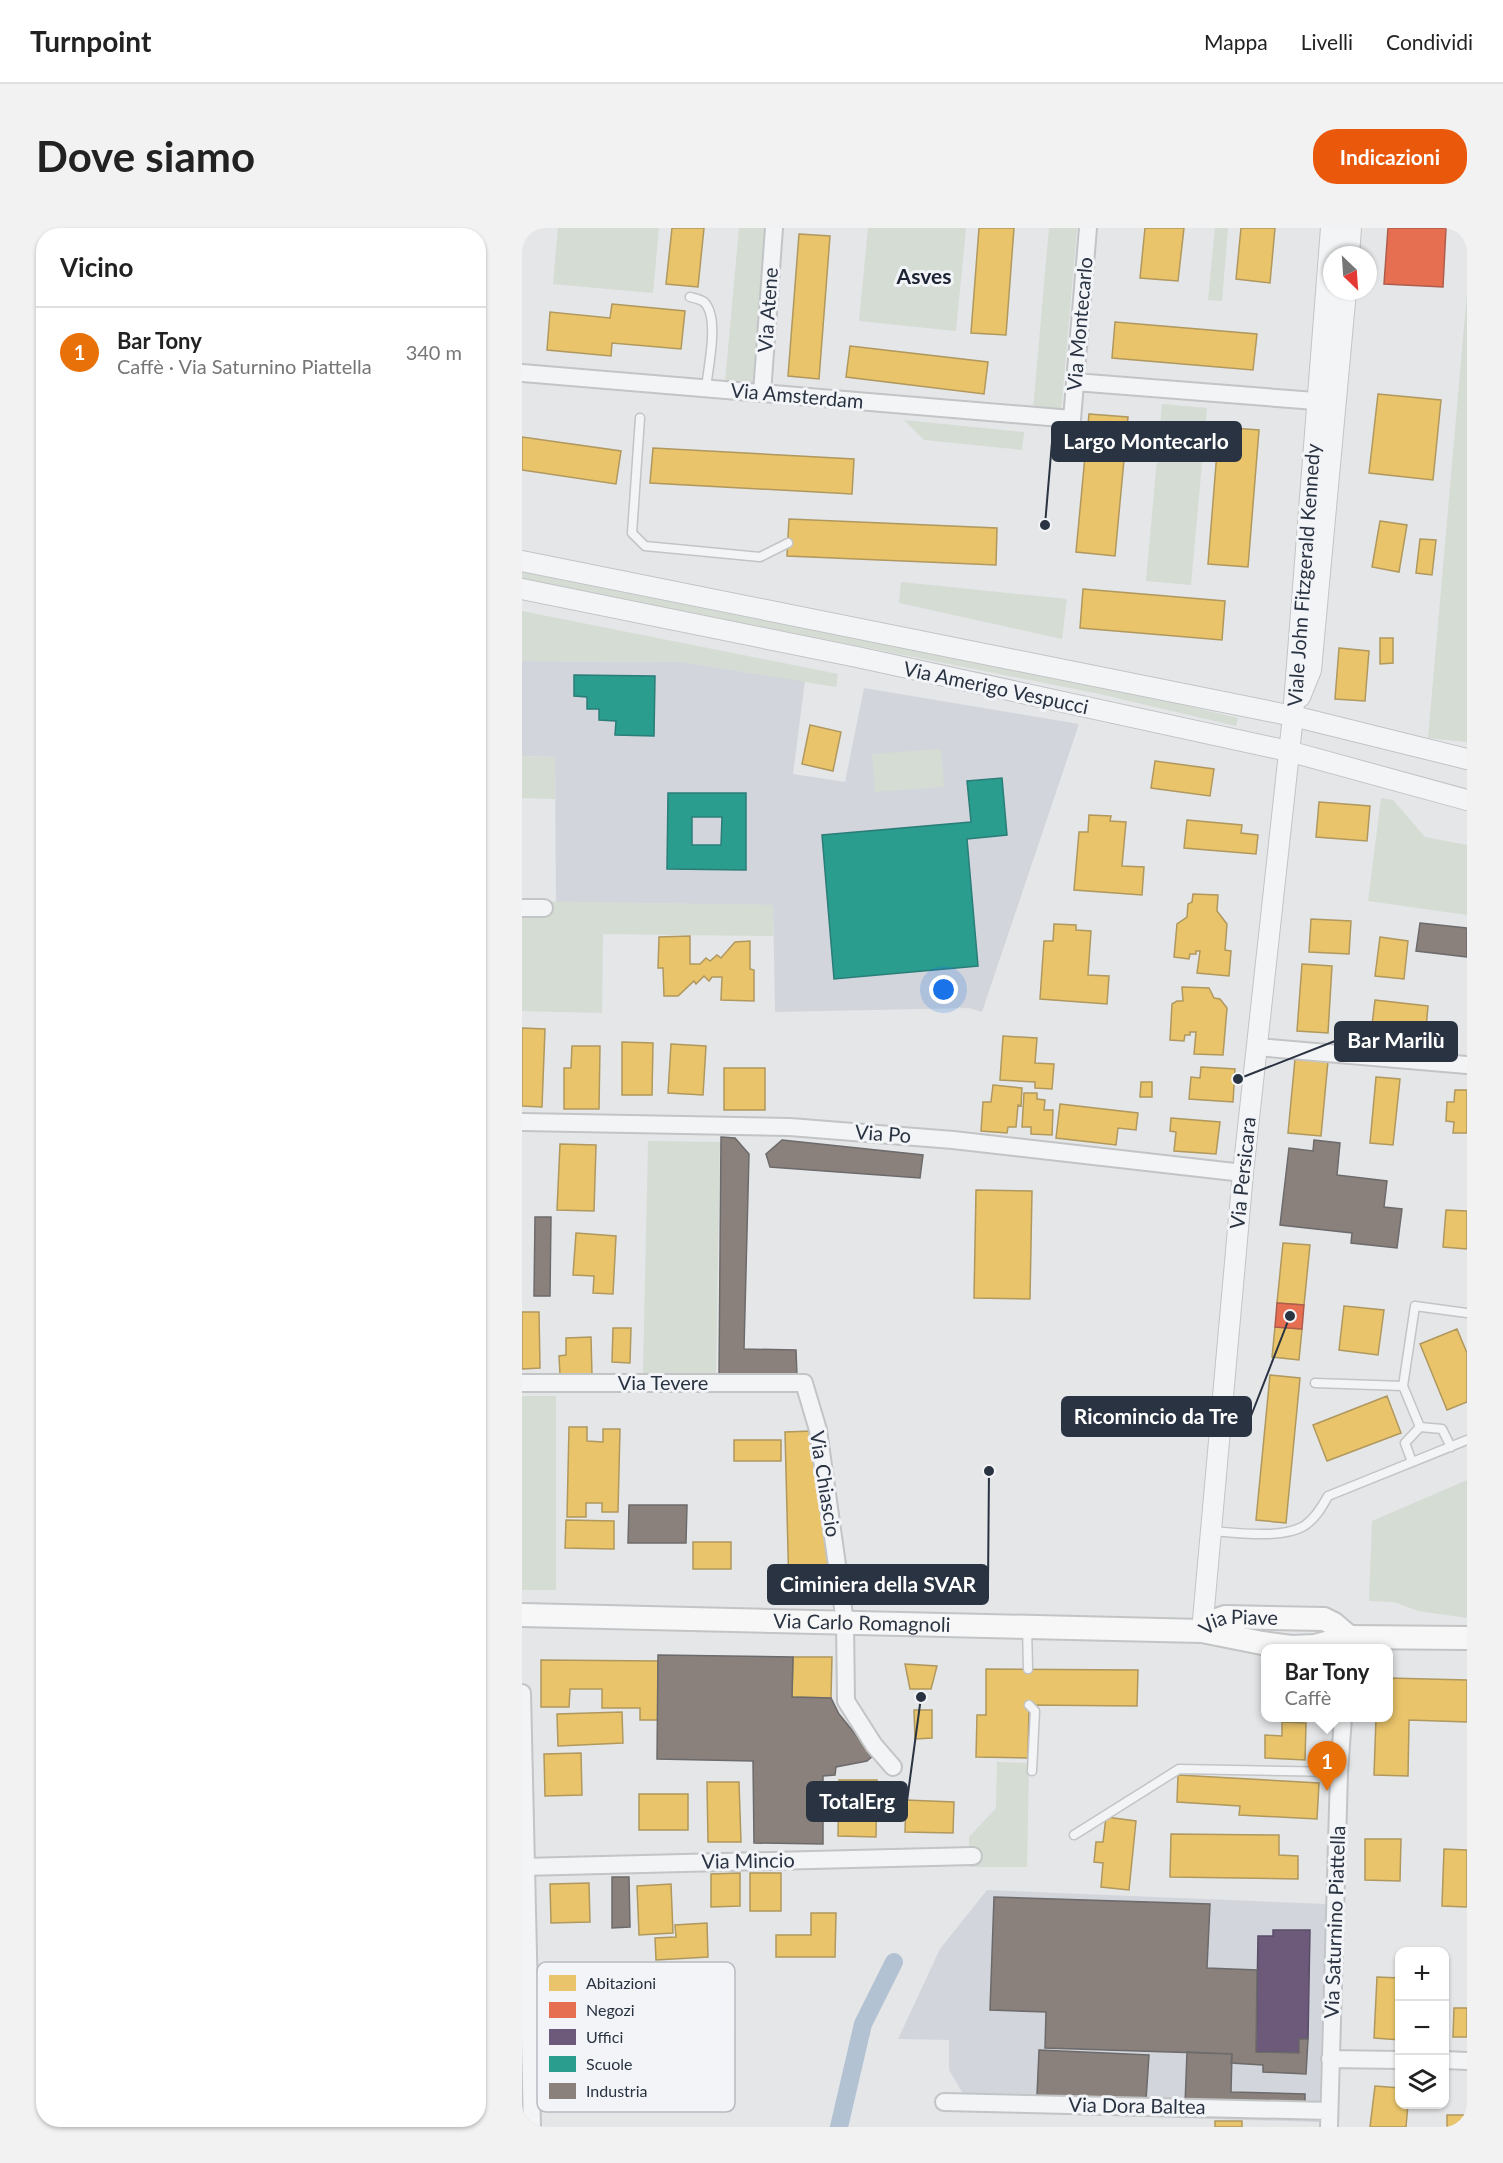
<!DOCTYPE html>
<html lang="it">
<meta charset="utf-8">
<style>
body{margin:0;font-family:Lato,sans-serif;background:#f2f2f2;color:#222}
.controls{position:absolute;right:18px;bottom:18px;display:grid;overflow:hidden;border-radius:12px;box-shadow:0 2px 4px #0004}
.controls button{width:54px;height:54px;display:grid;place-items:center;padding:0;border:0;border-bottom:2px solid #e0e0e0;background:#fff;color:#222;font:30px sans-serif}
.compass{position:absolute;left:801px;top:18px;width:54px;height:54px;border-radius:50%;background:#fff;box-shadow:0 2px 4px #0004;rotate:155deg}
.you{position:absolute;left:422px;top:762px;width:21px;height:21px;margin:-15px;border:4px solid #fff;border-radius:50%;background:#1a73e8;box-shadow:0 0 0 9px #1a73e833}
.badge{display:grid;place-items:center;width:39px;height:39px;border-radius:50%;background:#ea580c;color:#fff;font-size:20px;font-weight:700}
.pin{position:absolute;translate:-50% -50px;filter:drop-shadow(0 2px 3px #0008)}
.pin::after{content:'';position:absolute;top:32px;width:21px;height:18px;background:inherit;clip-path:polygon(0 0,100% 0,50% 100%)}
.popup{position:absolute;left:739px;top:1416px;width:132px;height:78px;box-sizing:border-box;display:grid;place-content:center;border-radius:12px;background:#fff;filter:drop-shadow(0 2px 4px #0005);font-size:20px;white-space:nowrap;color:#767676}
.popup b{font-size:22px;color:#222}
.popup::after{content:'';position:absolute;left:50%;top:100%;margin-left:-12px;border:12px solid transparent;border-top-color:#fff}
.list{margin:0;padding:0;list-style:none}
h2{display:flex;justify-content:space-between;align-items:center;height:78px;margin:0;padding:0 24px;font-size:26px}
h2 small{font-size:20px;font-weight:400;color:#767676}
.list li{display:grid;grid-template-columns:39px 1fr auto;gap:18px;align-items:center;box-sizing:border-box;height:90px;padding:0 24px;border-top:2px solid #e0e0e0}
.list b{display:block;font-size:22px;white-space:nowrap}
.list p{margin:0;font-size:20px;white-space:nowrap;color:#767676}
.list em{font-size:20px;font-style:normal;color:#767676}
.icon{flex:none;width:33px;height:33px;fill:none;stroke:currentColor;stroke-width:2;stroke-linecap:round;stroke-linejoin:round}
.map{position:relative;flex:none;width:945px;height:1899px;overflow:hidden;border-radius:24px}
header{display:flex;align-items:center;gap:36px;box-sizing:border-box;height:84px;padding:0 30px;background:#fff;border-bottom:2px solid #e0e0e0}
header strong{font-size:28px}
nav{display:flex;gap:33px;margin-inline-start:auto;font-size:21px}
.intro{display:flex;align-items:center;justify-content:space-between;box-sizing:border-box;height:144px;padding:0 36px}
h1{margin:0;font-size:42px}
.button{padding:15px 27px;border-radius:24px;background:#ea580c;color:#fff;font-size:21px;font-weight:700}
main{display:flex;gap:36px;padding:0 36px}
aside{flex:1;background:#fff;border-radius:24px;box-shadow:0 2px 4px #0004}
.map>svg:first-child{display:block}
</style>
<header>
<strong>Turnpoint</strong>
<nav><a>Mappa</a><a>Livelli</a><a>Condividi</a></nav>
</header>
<div class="intro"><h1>Dove siamo</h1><a class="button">Indicazioni</a></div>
<main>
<aside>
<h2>Vicino<small></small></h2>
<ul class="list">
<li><span class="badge" style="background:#e8710a">1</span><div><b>Bar Tony</b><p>Caffè · Via Saturnino Piattella</p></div><em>340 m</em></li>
</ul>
</aside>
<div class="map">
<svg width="945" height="1899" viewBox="0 0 945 1899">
<rect width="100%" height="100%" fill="#e4e6e8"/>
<path fill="#d2d5db" d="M 0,433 L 160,434 L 283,453 L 271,546 L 323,554 L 342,460 L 557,496 L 460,784 L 447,780 L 253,784 L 251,677 L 34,674 L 33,529 L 0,528 Z
M 465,1662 L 804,1676 L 797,1894 L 452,1884 L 427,1842 L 427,1812 L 376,1811 L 418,1721 Z"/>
<path fill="#d5dcd4" d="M 36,0 L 137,0 L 131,65 L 31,56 Z
M 217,0 L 247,0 L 233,157 L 203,154 Z
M 346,0 L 444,0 L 434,103 L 337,93 Z
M 527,0 L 555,0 L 539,184 L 511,182 Z
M 693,0 L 706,0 L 700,73 L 686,72 Z
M 945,65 L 945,514 L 906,510 Z
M 640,176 L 685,180 L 669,357 L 624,353 Z
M 382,192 L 502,204 L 500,222 L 402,212 Z
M 0,344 L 574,456 L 716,490 L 714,498 L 573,465 L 0,351 Z
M 379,354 L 545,371 L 540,411 L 377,375 Z
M 0,383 L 316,446 L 314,459 L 160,434 L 0,433 Z
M 419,521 L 422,559 L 353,564 L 350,526 Z
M 0,528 L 33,529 L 33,571 L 0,570 Z
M 859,570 L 871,572 L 903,609 L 945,617 L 945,687 L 846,673 Z
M 0,673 L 251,677 L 251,708 L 81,706 L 80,785 L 0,783 Z
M 126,913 L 198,914 L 194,1148 L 121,1147 Z
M 0,1168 L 34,1168 L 34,1362 L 0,1362 Z
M 945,1252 L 945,1390 L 896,1383 L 872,1374 L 847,1373 L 850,1293 Z
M 475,1534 L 507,1535 L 505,1639 L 447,1639 L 447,1609 L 474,1580 Z"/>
<path fill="#e9c46a" stroke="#b0985e" stroke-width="1.5" d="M 150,0 L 182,0 L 176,59 L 144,56 Z
M 457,0 L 492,0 L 484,107 L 449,105 Z
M 623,0 L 662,0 L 656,53 L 618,50 Z
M 719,0 L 753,0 L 748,55 L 714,51 Z
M 277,6 L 308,8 L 297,151 L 266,148 Z
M 90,76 L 163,83 L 159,121 L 90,115 L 89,128 L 25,122 L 28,84 L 88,90 Z
M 593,94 L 735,106 L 731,142 L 590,130 Z
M 328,118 L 466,134 L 462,166 L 324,149 Z
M 856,166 L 919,172 L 911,252 L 847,245 Z
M 567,186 L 606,189 L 593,328 L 554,324 Z
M 697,199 L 737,202 L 726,339 L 686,336 Z
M 0,209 L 99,223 L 94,256 L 0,242 Z
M 131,220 L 332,231 L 330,266 L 128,255 Z
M 267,291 L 475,300 L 474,337 L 265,328 Z
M 858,293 L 885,297 L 877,344 L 850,339 Z
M 898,311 L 914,312 L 910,347 L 894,345 Z
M 561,361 L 703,373 L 700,412 L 558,400 Z
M 858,410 L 871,410 L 871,435 L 858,436 Z
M 817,420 L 847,423 L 843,473 L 813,471 Z
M 288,497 L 319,504 L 311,543 L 280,536 Z
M 633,533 L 692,541 L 688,568 L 629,560 Z
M 797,574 L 848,578 L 845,613 L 794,609 Z
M 567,587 L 589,588 L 588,593 L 604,594 L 600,638 L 622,639 L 620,667 L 552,662 L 557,604 L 566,604 Z
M 665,592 L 720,597 L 719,605 L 736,607 L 734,626 L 662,620 Z
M 671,666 L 696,667 L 695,683 L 705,696 L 703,722 L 709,723 L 707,748 L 675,745 L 678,723 L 674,723 L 674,726 L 668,726 L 667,731 L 652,729 L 655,696 L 665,689 L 666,676 L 670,674 Z
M 789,691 L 829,693 L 827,726 L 787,724 Z
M 532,696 L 554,697 L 554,702 L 569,703 L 566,747 L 587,748 L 585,776 L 518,771 L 522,713 L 531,713 Z
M 168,708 L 168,736 L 178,736 L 184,730 L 188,733 L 195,727 L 199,730 L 213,714 L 228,713 L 228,741 L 232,742 L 232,773 L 199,772 L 200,749 L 190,749 L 187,753 L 182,748 L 174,756 L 172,753 L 156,768 L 142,768 L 141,740 L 136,740 L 137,709 Z
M 858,709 L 886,713 L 882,751 L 853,748 Z
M 780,736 L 810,738 L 806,805 L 775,803 Z
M 660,759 L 687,760 L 692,770 L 698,771 L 705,780 L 701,827 L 672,826 L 674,804 L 668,804 L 668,807 L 663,807 L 662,813 L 648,812 L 650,776 L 655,773 L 661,773 Z
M 853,772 L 906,778 L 903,811 L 849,805 Z
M 0,800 L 23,801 L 20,879 L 0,878 Z
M 481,808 L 515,810 L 513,835 L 532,836 L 530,861 L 513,860 L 513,854 L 478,852 Z
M 100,814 L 131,815 L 130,867 L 100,867 Z
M 149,816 L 184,818 L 181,867 L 146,865 Z
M 50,818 L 78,818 L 77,881 L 42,881 L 42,840 L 49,840 Z
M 773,831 L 806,833 L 799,908 L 766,905 Z
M 679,839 L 713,841 L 711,874 L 667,871 L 669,849 L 678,850 Z
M 202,840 L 243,840 L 243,882 L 202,882 Z
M 854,849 L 878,851 L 871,917 L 848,915 Z
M 619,854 L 630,854 L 630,869 L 618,869 Z
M 471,857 L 500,860 L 499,878 L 496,877 L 494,899 L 486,899 L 485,905 L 459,903 L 461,874 L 469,874 Z
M 933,862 L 945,862 L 945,905 L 931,905 L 932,894 L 924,893 L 925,874 L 932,874 Z
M 502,865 L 515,865 L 515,871 L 523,872 L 522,882 L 531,882 L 530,907 L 509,906 L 509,899 L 500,899 Z
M 538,876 L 616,885 L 614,902 L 596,900 L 594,917 L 534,910 Z
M 649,890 L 698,894 L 694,926 L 652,923 L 654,904 L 648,903 Z
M 38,916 L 74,917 L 72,983 L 35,982 Z
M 454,962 L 510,963 L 508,1071 L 452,1070 Z
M 924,982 L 945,983 L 945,1021 L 921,1019 Z
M 54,1005 L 94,1008 L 91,1066 L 71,1065 L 72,1048 L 51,1047 Z
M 761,1015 L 788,1017 L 782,1077 L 755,1075 Z
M 822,1078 L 862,1082 L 856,1127 L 817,1122 Z
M 0,1084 L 17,1084 L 18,1140 L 0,1141 Z
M 753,1099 L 780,1101 L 777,1132 L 750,1129 Z
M 91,1100 L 109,1100 L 108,1135 L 90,1134 Z
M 935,1101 L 945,1125 L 945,1174 L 925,1182 L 898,1116 Z
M 69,1109 L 70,1147 L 38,1147 L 37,1128 L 44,1127 L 44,1110 Z
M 748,1147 L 778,1150 L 764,1295 L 734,1292 Z
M 865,1168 L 879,1205 L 805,1233 L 791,1197 Z
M 47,1199 L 65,1199 L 65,1213 L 81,1214 L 81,1201 L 98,1201 L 96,1284 L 80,1284 L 80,1275 L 64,1275 L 64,1289 L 45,1289 Z
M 290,1203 L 309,1363 L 267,1363 L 263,1204 Z
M 212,1212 L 259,1212 L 259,1233 L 212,1233 Z
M 44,1292 L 92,1293 L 92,1321 L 43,1320 Z
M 171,1314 L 209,1314 L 209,1341 L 171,1341 Z
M 271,1429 L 310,1429 L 309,1470 L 270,1469 Z
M 19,1432 L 136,1433 L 136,1492 L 118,1492 L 118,1480 L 80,1480 L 80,1461 L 48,1461 L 47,1479 L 19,1479 Z
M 383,1436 L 415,1438 L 409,1461 L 388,1461 Z
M 464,1441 L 616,1442 L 615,1478 L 507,1477 L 506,1530 L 454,1529 L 455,1487 L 464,1487 Z
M 866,1450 L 945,1452 L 945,1494 L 887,1492 L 886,1548 L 852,1547 L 854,1490 L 866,1490 Z
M 392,1482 L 410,1482 L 410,1510 L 393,1511 Z
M 100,1484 L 101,1515 L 36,1518 L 35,1486 Z
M 760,1494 L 784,1495 L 783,1532 L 743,1530 L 743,1507 L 760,1508 Z
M 59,1525 L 60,1567 L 23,1568 L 22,1526 Z
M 656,1547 L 797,1555 L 795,1591 L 717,1587 L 718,1578 L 655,1574 Z
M 317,1552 L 355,1552 L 354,1609 L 316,1608 Z
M 185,1554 L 217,1554 L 219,1614 L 186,1614 Z
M 117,1566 L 166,1566 L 166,1602 L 117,1602 Z
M 384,1572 L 432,1574 L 431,1605 L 383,1604 Z
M 584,1589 L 614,1593 L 607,1662 L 579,1659 L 581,1635 L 572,1634 L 574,1614 L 581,1614 Z
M 649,1606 L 757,1607 L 757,1627 L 776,1628 L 776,1651 L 648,1649 Z
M 843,1611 L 879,1611 L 878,1653 L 843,1652 Z
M 922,1621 L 945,1622 L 945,1679 L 920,1678 Z
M 218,1645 L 218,1678 L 189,1679 L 189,1646 Z
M 228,1645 L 259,1645 L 259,1683 L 228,1683 Z
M 67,1655 L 68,1694 L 29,1695 L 28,1656 Z
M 149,1656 L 151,1705 L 117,1707 L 115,1658 Z
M 289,1685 L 314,1685 L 313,1729 L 254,1729 L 254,1707 L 289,1707 Z
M 185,1695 L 186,1729 L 134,1732 L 133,1710 L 154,1709 L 153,1697 Z
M 855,1749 L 878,1750 L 878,1812 L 852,1810 Z
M 932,1780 L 945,1780 L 945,1809 L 931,1809 Z
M 113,1850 L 114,1881 L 45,1883 L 44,1852 Z
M 853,1858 L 878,1860 L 878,1876 L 886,1876 L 884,1899 L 848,1899 Z
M 925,1887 L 945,1887 L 945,1899 L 925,1899 Z
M 693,1893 L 720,1893 L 720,1899 L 693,1899 Z"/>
<path fill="#e76f51" stroke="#ae5d4c" stroke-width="1.5" d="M 866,0 L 924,0 L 921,59 L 862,56 Z
M 755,1075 L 782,1077 L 780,1101 L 753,1099 Z"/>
<path fill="#6d597a" stroke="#594e69" stroke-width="1.5" d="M 751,1702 L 788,1702 L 786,1811 L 777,1811 L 777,1825 L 734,1824 L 736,1708 L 751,1708 Z"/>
<path fill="#2a9d8f" stroke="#2a7d78" stroke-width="1.5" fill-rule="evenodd" d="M 52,447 L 133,448 L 132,508 L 93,507 L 94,493 L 77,492 L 77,481 L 65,481 L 65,469 L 52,468 Z
M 480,550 L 485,607 L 445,611 L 456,738 L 312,751 L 300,607 L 449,594 L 445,553 Z
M 146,565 L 224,565 L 224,642 L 145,641 ZM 170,589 L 200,589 L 199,617 L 170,617 Z"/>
<path fill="#8a817c" stroke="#6d6a6b" stroke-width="1.5" d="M 898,695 L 945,700 L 945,729 L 894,723 Z
M 199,909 L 213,910 L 227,926 L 222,1121 L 274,1122 L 275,1148 L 197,1147 Z
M 260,912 L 401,927 L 398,950 L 248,939 L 244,926 Z
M 792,912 L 818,915 L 815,947 L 865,953 L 862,979 L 880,981 L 875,1020 L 829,1015 L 830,1005 L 758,997 L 767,920 L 791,923 Z
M 13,989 L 29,989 L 28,1068 L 12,1068 Z
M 107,1277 L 165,1277 L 164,1315 L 106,1315 Z
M 136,1427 L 271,1429 L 270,1469 L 309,1470 L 317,1486 L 351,1528 L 345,1533 L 314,1539 L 313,1547 L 301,1548 L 301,1616 L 232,1615 L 231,1533 L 135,1531 Z
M 90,1649 L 107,1649 L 108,1699 L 90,1700 Z
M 472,1669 L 688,1676 L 685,1740 L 735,1742 L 734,1824 L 777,1825 L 777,1811 L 786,1811 L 784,1846 L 741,1844 L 741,1837 L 709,1835 L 710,1826 L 523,1820 L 524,1784 L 468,1782 Z
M 517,1822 L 627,1827 L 624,1872 L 515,1867 Z
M 665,1824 L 710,1826 L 709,1864 L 783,1866 L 783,1880 L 663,1877 Z"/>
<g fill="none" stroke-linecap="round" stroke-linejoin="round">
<path stroke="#b3c2d2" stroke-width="18" d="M 317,1899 L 341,1796 L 372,1734"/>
<g stroke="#c2c4c6" stroke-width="11">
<path id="service" d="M 168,69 C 172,70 178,71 182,74 C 198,89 186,140 184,160
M 118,190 L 110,305 L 123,318 L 238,329 L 266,315
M 793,1155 L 881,1158
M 898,1199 L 881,1158 L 893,1078 L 945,1085
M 890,1234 L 883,1215 L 898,1199 L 920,1201 L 929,1219
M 689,1303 C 715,1305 760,1311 782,1298 C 793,1291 800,1279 806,1268 L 945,1212
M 505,1399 L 506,1441
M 507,1477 L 513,1483 L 510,1543
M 552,1607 L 657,1541 L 817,1544
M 9,1831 L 118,1827"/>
</g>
<g stroke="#c2c4c6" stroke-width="20">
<path id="minor" d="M 0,145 L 550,191 L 566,0
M 553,154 L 806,174
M 240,165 L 252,0
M 0,680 L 22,680
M 735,819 L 945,837
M 0,894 L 268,899 L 431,912 L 721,945
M 0,1155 L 282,1155 L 296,1202 L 323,1394 L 324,1473 L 352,1517 L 371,1539
M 0,1465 L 10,1899
M 0,1639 L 451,1628
M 808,1831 L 878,1832
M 922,1832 L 945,1833
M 422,1874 L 807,1883
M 807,1899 L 817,1544 L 821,1490"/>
</g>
<g stroke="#c2c4c6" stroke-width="22">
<path id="tertiary" d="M 827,27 L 829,0
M 0,333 L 771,488 L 945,531
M 0,361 L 335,429 L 766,523 L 945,572
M 778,469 L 789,442 L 824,63
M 680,1403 L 721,945 L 771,488 L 809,0"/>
</g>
<g stroke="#c2c4c6" stroke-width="26">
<g id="secondary">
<path id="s1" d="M 0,1387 L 680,1403 L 740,1415 L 769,1419 L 793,1418 L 827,1409 L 945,1410"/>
<path id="s2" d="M 680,1403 L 692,1393 L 703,1389 L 802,1391 L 812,1396 L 827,1409"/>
</g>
</g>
<use href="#service" stroke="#f3f4f5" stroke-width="8"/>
<use href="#minor" stroke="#f3f4f5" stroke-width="16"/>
<use href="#tertiary" stroke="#f3f4f5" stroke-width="20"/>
<use href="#secondary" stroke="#f7f7f7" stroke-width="22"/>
</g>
<g text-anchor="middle" stroke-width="6" stroke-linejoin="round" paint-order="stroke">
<g font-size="20" fill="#2a3342" stroke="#f2f4f7">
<text transform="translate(246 82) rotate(-86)" y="7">Via Atene</text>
<text transform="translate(558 96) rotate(-85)" y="7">Via Montecarlo</text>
<text transform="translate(275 168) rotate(5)" y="7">Via Amsterdam</text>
<text transform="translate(782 347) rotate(-86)" y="7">Viale John Fitzgerald Kennedy</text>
<text transform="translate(474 460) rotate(12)" y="7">Via Amerigo Vespucci</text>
<text transform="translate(361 906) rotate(4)" y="7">Via Po</text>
<text transform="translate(721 945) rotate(-84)" y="7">Via Persicara</text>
<text x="141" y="1162">Via Tevere</text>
<text transform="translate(303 1256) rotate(81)" y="7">Via Chiascio</text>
<text dy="7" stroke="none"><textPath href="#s1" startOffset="340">Via Carlo Romagnoli</textPath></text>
<text dy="7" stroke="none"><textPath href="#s2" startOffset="40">Via Piave</textPath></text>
<text transform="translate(226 1633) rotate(-1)" y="7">Via Mincio</text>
<text transform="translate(813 1694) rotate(-88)" y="7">Via Saturnino Piattella</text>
<text transform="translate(615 1878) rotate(1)" y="7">Via Dora Baltea</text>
</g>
<g font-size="21" font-weight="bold" fill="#1c2433" stroke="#f2f4f7">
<text x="402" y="56">Asves</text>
</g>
</g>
<rect x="15" y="1734" width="198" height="150" rx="9" fill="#f2f4f7" stroke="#b6bac1" stroke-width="1.5"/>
<rect x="27" y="1747" width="27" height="16" fill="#e9c46a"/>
<rect x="27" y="1774" width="27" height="16" fill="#e76f51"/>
<rect x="27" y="1801" width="27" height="16" fill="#6d597a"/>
<rect x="27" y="1828" width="27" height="16" fill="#2a9d8f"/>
<rect x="27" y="1855" width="27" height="16" fill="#8a817c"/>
<g font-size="16" fill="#2a3342">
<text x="64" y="1761">Abitazioni</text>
<text x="64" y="1788">Negozi</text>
<text x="64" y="1815">Uffici</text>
<text x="64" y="1842">Scuole</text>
<text x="64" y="1869">Industria</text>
</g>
<path fill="none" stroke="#2a3342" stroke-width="2" d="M523 297L530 214M716 851L813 813M768 1088L729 1188M467 1243L466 1356M399 1469L385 1573"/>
<g fill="#2a3342" stroke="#f2f4f7" stroke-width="2">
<circle cx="523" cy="297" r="6"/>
<circle cx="716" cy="851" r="6"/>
<circle cx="768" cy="1088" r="6"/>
<circle cx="467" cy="1243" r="6"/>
<circle cx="399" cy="1469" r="6"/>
</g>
<g fill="#2a3342" stroke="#2a3342" stroke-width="2">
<rect x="530" y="194" width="189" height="39" rx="6"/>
<rect x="813" y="794" width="122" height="39" rx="6"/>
<rect x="540" y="1169" width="189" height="39" rx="6"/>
<rect x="246" y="1337" width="220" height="39" rx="6"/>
<rect x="285" y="1554" width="100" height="39" rx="6"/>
</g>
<g font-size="21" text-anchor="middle" font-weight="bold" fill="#fff">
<text x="624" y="221">Largo Montecarlo</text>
<text x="874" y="820">Bar Marilù</text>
<text x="634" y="1196">Ricomincio da Tre</text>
<text x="356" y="1364">Ciminiera della SVAR</text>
<text x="335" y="1581">TotalErg</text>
</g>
</svg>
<div class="controls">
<button>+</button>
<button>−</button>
<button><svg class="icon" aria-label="layers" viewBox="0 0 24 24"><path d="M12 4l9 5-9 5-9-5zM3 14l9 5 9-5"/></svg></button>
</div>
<svg class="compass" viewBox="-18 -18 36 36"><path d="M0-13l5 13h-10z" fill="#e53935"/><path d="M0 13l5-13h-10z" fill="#767676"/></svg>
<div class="you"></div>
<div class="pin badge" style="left:805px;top:1563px;background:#e8710a">1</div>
<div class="popup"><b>Bar Tony</b>Caffè</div>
</div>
</main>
